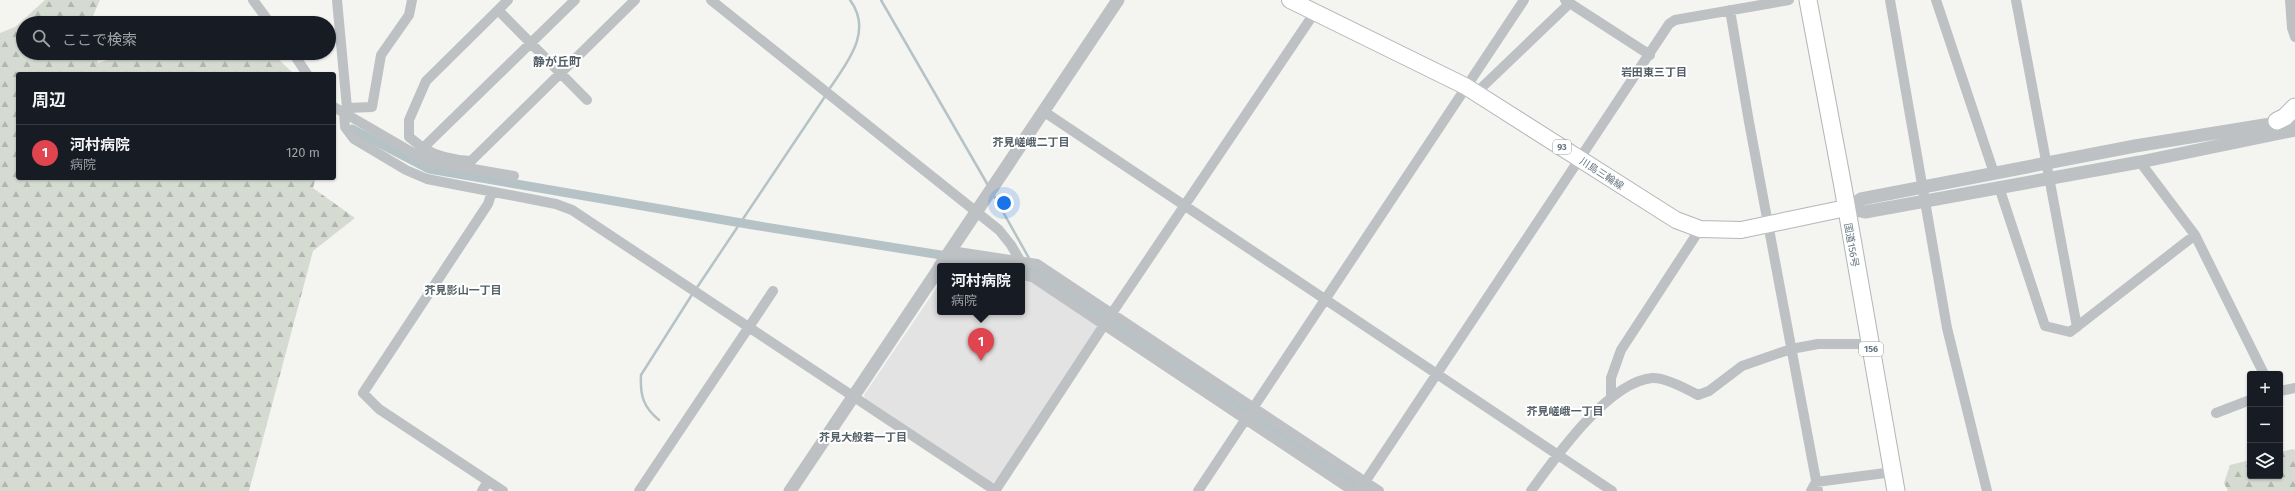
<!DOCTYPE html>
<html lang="ja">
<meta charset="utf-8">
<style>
body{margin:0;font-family:"Fira Sans","Noto Sans JP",sans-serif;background:#20242c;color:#f1f3f6}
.controls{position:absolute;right:12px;bottom:12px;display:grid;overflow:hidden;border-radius:4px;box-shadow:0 1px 3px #0004}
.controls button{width:36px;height:36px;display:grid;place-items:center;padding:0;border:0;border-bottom:1px solid #363941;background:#171b24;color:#f1f3f6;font:20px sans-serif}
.you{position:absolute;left:1004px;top:203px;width:14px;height:14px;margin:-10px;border:3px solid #fff;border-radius:50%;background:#1a73e8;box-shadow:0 0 0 6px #1a73e833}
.badge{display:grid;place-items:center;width:26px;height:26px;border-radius:50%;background:#0b8043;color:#fff;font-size:13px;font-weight:700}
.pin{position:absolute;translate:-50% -33px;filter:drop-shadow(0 1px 2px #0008)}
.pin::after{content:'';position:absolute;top:21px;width:14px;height:12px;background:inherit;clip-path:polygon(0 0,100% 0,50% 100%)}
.popup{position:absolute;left:937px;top:263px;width:88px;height:52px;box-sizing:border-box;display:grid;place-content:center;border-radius:4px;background:#171b24;filter:drop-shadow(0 1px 3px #0005);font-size:13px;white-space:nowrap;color:#9ea1a6}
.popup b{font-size:15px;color:#f1f3f6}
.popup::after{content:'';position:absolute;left:50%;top:100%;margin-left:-8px;border:8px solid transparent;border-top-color:#171b24}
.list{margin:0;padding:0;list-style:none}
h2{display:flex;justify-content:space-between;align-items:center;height:52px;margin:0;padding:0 16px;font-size:17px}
h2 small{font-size:13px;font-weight:400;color:#9ea1a6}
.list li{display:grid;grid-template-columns:26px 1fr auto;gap:12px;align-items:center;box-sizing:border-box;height:56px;padding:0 16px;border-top:1px solid #363941}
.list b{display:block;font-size:15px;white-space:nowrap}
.list p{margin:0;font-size:13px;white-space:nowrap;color:#9ea1a6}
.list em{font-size:13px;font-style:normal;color:#9ea1a6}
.icon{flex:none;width:22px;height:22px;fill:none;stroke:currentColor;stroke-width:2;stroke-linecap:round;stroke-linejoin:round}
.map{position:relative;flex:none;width:2295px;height:491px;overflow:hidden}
.search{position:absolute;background:#171b24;box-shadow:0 1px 3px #0004;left:16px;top:16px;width:320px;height:44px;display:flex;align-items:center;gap:10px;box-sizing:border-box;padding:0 14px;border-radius:22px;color:#9ea1a6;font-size:15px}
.panel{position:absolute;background:#171b24;box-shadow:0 1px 3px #0004;left:16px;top:72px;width:320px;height:108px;border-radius:4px}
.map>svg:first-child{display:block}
</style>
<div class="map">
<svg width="2295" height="491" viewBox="0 0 2295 491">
<defs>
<pattern id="forest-firs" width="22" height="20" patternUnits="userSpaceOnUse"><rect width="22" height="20" fill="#d6dbd2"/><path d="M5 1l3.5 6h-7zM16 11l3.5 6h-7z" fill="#b1b6b0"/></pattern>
</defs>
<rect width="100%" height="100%" fill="#f4f4f1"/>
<path fill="#e2e3e2" d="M 1022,281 L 1033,283 L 1097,324 L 1098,327 L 997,481 L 992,483 L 865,398 L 864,395 L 940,283 L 940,312 L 1022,312 Z"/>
<path fill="url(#forest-firs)" d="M 45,0 L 100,0 L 90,23 L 23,23 L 23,53 L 95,53 L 98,63 L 129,53 L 269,53 L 273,54 L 294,74 L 18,74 L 18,178 L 316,178 L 313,188 L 355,218 L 313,251 L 249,491 L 0,491 L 0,33 L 15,27 Z
M 2293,449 L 2295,450 L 2295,491 L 2228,491 L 2224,483 L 2230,465 L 2250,460 L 2250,476 L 2280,476 L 2280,452 Z"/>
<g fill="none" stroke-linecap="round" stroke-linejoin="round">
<path stroke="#b6c3c6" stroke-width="2.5" d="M 881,0 L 989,187
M 828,91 C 846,64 874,32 850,0
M 993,194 L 1030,260
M 696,289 L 826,95
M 659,420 C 643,407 640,395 641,375 L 693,293"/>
<path stroke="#b6c3c6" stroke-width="9" d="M 352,129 L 429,169 L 753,225 L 1010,266
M 1022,268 L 1034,271 L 1368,491"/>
<g stroke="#b3b7ba" stroke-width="18">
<path id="primary" d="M 1290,0 L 1465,86 L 1676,220 L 1700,229 L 1741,230 L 1846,208"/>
</g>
<g stroke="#b2b6b8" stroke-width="19">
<path id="trunk" d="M 1808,0 L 1843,187 L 1896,491
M 2277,121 L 2285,117 L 2295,107"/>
</g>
<path stroke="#bdc1c4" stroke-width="10" d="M 253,0 L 270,23
M 337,0 L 347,108 L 344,113 L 345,127 L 354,139 L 406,170 L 427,179 L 556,204 L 572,210 L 996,491
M 711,0 L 999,230 L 1011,245 L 1021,262
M 1565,0 L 1650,55
M 1890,0 L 1947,328 L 1987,491
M 1936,0 L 1994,173
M 2016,0 L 2077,327
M 2290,0 L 2292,28 L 2295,37
M 498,10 L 508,0
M 1730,10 L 1749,122 L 1818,491
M 293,53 L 307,74
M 1476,93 L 1570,3
M 334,107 L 427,161 L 514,176
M 347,108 L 372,107 L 381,55 L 409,15 L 412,0
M 1043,111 L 1612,491
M 423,148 L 409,137 L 409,120 L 426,81 L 498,10 L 587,100
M 471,161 C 454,160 438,157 423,148 L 575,0
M 2140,162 L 2195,235 L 2264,374
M 469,169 L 471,161 L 635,0
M 1999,187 L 2045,326 L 2070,332 L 2195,235
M 492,192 L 488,204 L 363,393 L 379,409 L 503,491
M 951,251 L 1037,264 L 1379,491
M 943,263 L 964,266
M 1022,275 L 1034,278 L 1353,491
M 2280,391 L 2295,388
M 1611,397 L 1611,378 L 1621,350 L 1700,229
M 2216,413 L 2250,400
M 482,491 L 488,481
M 639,491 L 773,291
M 995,491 L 1104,325 L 1315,12
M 1198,491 L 1524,0
M 1359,491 L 1669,24 L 1675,20 L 1789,0
M 1531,491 C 1555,458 1608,382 1652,378 C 1664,377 1687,389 1698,395 L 1709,391 L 1742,366 L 1791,349 L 1818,344 L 1870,344
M 1811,491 L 1816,482 L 1893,472"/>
<path stroke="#bdc1c4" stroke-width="13" d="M 1846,208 L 1861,199 L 2135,146 L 2295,120
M 1846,208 L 1865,212 L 2140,162 L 2295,130
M 940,266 L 1118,0
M 790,491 L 940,267"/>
<use href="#primary" stroke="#fff" stroke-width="16"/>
<use href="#trunk" stroke="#fff" stroke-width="17"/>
</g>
<g text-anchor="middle" stroke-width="4" stroke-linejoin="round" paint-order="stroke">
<g fill="#fff" stroke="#939fa6" stroke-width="1">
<rect x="1553" y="140" width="18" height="14" rx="3"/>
<rect x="1859" y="342" width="24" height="14" rx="3"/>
</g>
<g font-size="9" font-weight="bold" fill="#657680">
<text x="1562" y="150">93</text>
<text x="1871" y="352">156</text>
</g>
<g font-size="10" fill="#657680" stroke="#fff">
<text transform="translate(1602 173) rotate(33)" y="4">川島三輪線</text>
<text transform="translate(1852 245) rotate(80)" y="4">国道156号</text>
</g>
<g font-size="11" font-weight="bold" fill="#525f66" stroke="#fff">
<text x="1654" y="76">岩田東三丁目</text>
<text x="1031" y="146">芥見嵯峨二丁目</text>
<text x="463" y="294">芥見影山一丁目</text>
<text x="1565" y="415">芥見嵯峨一丁目</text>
<text x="863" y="441">芥見大般若一丁目</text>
</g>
<g font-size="12" font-weight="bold" fill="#525f66" stroke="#fff">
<text x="557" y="66">静が丘町</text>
</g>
</g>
</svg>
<div class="controls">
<button>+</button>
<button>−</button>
<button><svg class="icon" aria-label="layers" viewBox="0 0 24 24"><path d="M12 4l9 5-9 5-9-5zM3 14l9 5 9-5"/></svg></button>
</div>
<div class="you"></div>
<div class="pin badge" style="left:981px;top:361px;background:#e0444e">1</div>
<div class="popup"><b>河村病院</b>病院</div>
<div class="search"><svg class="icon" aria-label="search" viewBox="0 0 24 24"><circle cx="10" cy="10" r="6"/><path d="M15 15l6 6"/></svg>ここで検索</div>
<section class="panel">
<h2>周辺<small></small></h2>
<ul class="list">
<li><span class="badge" style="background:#e0444e">1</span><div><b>河村病院</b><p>病院</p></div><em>120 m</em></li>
</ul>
</section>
</div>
